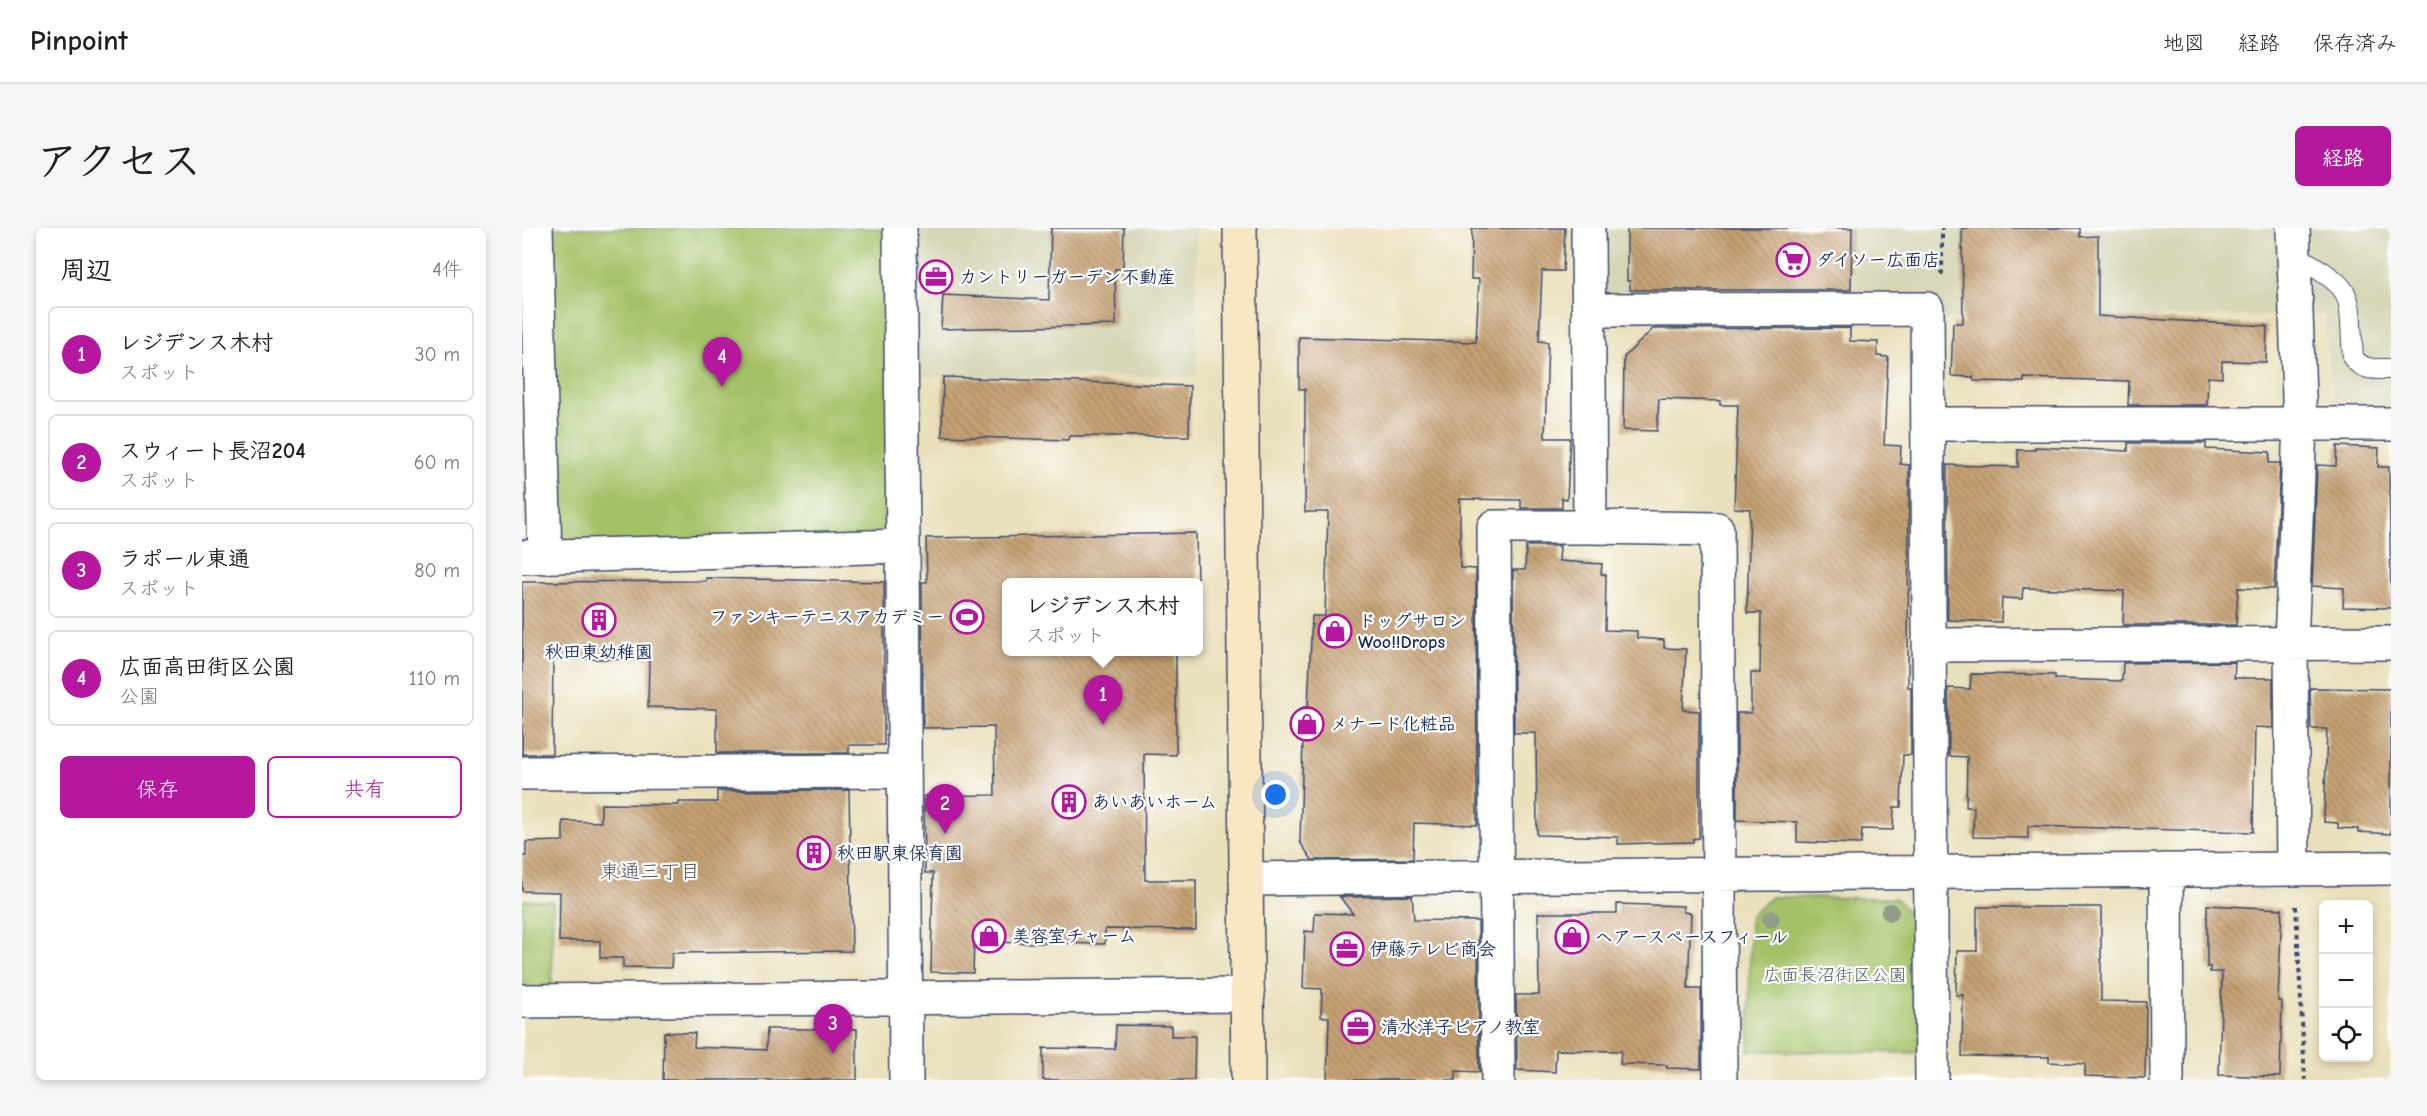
<!DOCTYPE html>
<html lang="ja">
<meta charset="utf-8">
<style>
body{margin:0;font-family:"Comic Neue","Klee One",sans-serif;background:#f6f6f6;color:#202124}
.controls{position:absolute;right:18px;bottom:18px;display:grid;overflow:hidden;border-radius:9px;box-shadow:0 3px 9px #0003}
.controls button{width:54px;height:54px;display:grid;place-items:center;padding:0;border:0;border-bottom:2px solid #e0e0e0;background:#fff;color:#202124;font:30px sans-serif}
.you{position:absolute;left:754px;top:567px;width:21px;height:21px;margin:-15px;border:4px solid #fff;border-radius:50%;background:#1a73e8;box-shadow:0 0 0 9px #1a73e833}
.badge{display:grid;place-items:center;width:39px;height:39px;border-radius:50%;background:#b5179e;color:#fff;font-size:20px;font-weight:700}
.pin{position:absolute;translate:-50% -50px;filter:drop-shadow(0 2px 3px #0008)}
.pin::after{content:'';position:absolute;top:32px;width:21px;height:18px;background:inherit;clip-path:polygon(0 0,100% 0,50% 100%)}
.popup{position:absolute;left:480px;top:350px;width:201px;height:78px;box-sizing:border-box;display:grid;place-content:center;border-radius:9px;background:#fff;filter:drop-shadow(0 2px 4px #0005);font-size:20px;white-space:nowrap;color:#757577}
.popup b{font-size:22px;color:#202124}
.popup::after{content:'';position:absolute;left:50%;top:100%;margin-left:-12px;border:12px solid transparent;border-top-color:#fff}
.list{margin:0;padding:0;list-style:none}
h2{display:flex;justify-content:space-between;align-items:center;height:78px;margin:0;padding:0 24px;font-size:26px}
h2 small{font-size:20px;font-weight:400;color:#757577}
.list li{display:grid;grid-template-columns:39px 1fr auto;gap:18px;align-items:center;box-sizing:border-box;height:96px;margin:0 12px 12px;padding:0 12px;border:2px solid #e0e0e0;border-radius:9px}
.list b{display:block;font-size:22px;white-space:nowrap}
.list p{margin:0;font-size:20px;white-space:nowrap;color:#757577}
.list em{font-size:20px;font-style:normal;color:#757577}
.actions{display:flex;gap:12px;padding:18px 24px}
.actions a{flex:1;padding:14px 0;border:2px solid #b5179e;border-radius:9px;text-align:center;font-size:21px;color:#b5179e}
.actions .main{background:#b5179e;color:#fff}
.icon{flex:none;width:33px;height:33px;fill:none;stroke:currentColor;stroke-width:2;stroke-linecap:round;stroke-linejoin:round}
.map{position:relative;flex:none;width:1869px;height:852px;overflow:hidden;border-radius:9px}
header{display:flex;align-items:center;gap:36px;box-sizing:border-box;height:84px;padding:0 30px;background:#fff;border-bottom:2px solid #e0e0e0}
header strong{font-size:28px}
nav{display:flex;gap:33px;margin-inline-start:auto;font-size:21px}
.intro{display:flex;align-items:center;justify-content:space-between;box-sizing:border-box;height:144px;padding:0 36px}
h1{margin:0;font-size:42px}
.button{padding:15px 27px;border-radius:9px;background:#b5179e;color:#fff;font-size:21px;font-weight:700}
main{display:flex;gap:36px;padding:0 36px}
aside{flex:1;background:#fff;border-radius:9px;box-shadow:0 3px 9px #0003}
.map>svg:first-child{display:block}
</style>
<header>
<strong>Pinpoint</strong>
<nav><a>地図</a><a>経路</a><a>保存済み</a></nav>
</header>
<div class="intro"><h1>アクセス</h1><a class="button">経路</a></div>
<main>
<aside>
<h2>周辺<small>4件</small></h2>
<ul class="list">
<li><span class="badge">1</span><div><b>レジデンス木村</b><p>スポット</p></div><em>30 m</em></li>
<li><span class="badge">2</span><div><b>スウィート長沼204</b><p>スポット</p></div><em>60 m</em></li>
<li><span class="badge">3</span><div><b>ラポール東通</b><p>スポット</p></div><em>80 m</em></li>
<li><span class="badge">4</span><div><b>広面高田街区公園</b><p>公園</p></div><em>110 m</em></li>
</ul>
<div class="actions"><a class="main">保存</a><a>共有</a></div>
</aside>
<div class="map">
<svg width="1869" height="852" viewBox="0 0 1869 852">
<defs>
<pattern id="building-back-hatch" width="6" height="6" patternUnits="userSpaceOnUse" patternTransform="scale(1.5)"><rect width="6" height="6" fill="#c6a173"/><path d="M-1 5l2 2M0 0l6 6M5-1l2 2" fill="none" stroke="#a08462"/></pattern>
</defs>
<rect width="100%" height="100%" fill="#fff"/>
<filter id="ink" filterUnits="userSpaceOnUse"><feTurbulence type="fractalNoise" baseFrequency=".0167" numOctaves="2"/><feDisplacementMap in="SourceGraphic" scale="12" xChannelSelector="R" yChannelSelector="G"/><feConvolveMatrix kernelMatrix="1 2 1 2 8 2 1 2 1" color-interpolation-filters="sRGB"/></filter>
<filter id="wash" filterUnits="userSpaceOnUse"><feTurbulence type="fractalNoise" baseFrequency=".008" numOctaves="4" result="noise"/><feDisplacementMap in="SourceGraphic" scale="24" xChannelSelector="R" yChannelSelector="G"/><feGaussianBlur stdDeviation="1.35" result="paint"/><feColorMatrix in="noise" values="0 0 0 0 0 0 0 0 0 0 0 0 0 0 0 0 0 1.4 0 .05"/><feComposite in="paint" operator="in"/></filter>
<g filter="url(#wash)">
<rect width="100%" height="100%" fill="#eae0bc"/>
<path fill="#d7d6b7" d="M 370,0 L 674,0 L 675,148 L 368,149 Z
M 1054,0 L 1869,0 L 1869,185 L 1812,186 L 1803,87 L 1052,94 Z"/>
<path fill="#a5c167" stroke="#607862" stroke-width="1.5" d="M 20,0 L 374,0 L 381,318 L 23,329 Z
M 1249,669 L 1373,670 L 1399,698 L 1398,825 L 1227,823 L 1228,688 Z
M 0,672 L 31,673 L 30,763 L 0,762 Z"/>
<g id="blocks">
<path fill="url(#building-back-hatch)" d="M 529,0 L 602,0 L 601,41 L 593,41 L 594,97 L 419,101 L 421,67 L 527,72 Z
M 950,0 L 1043,0 L 1041,43 L 1020,43 L 1017,113 L 1026,114 L 1023,210 L 1048,210 L 1045,271 L 1040,270 L 1040,280 L 999,280 L 999,272 L 938,271 L 938,340 L 954,341 L 955,597 L 892,595 L 891,631 L 790,632 L 778,614 L 782,479 L 786,480 L 790,388 L 803,388 L 806,284 L 783,284 L 783,161 L 777,161 L 777,109 L 954,114 L 957,51 L 949,51 Z
M 1105,0 L 1330,0 L 1329,62 L 1108,62 L 1108,53 L 1105,53 Z
M 1440,0 L 1558,0 L 1558,9 L 1576,8 L 1576,88 L 1745,98 L 1744,134 L 1700,133 L 1700,150 L 1686,149 L 1685,177 L 1606,177 L 1607,153 L 1502,150 L 1502,154 L 1452,153 L 1451,149 L 1429,148 L 1431,95 L 1441,95 Z
M 1328,100 L 1328,113 L 1356,114 L 1355,128 L 1366,129 L 1362,217 L 1379,218 L 1378,236 L 1387,237 L 1386,459 L 1389,459 L 1389,527 L 1381,527 L 1379,579 L 1372,579 L 1371,602 L 1340,601 L 1339,616 L 1275,614 L 1275,594 L 1215,592 L 1215,485 L 1229,485 L 1229,445 L 1238,445 L 1239,385 L 1225,385 L 1228,281 L 1212,280 L 1216,177 L 1198,177 L 1198,173 L 1137,171 L 1135,203 L 1101,202 L 1102,129 L 1131,101 Z
M 421,149 L 668,158 L 667,208 L 547,208 L 546,212 L 420,208 Z
M 1606,215 L 1684,215 L 1684,221 L 1748,224 L 1747,235 L 1758,235 L 1752,361 L 1716,360 L 1714,397 L 1601,397 L 1602,363 L 1501,360 L 1500,371 L 1480,370 L 1479,394 L 1426,392 L 1425,237 L 1496,239 L 1496,222 L 1513,222 L 1513,219 L 1606,223 Z
M 1815,218 L 1857,220 L 1856,239 L 1867,239 L 1869,380 L 1821,379 L 1822,360 L 1790,358 L 1795,237 L 1814,238 Z
M 674,305 L 675,354 L 485,354 L 485,423 L 654,423 L 654,527 L 622,526 L 623,652 L 674,652 L 674,702 L 583,701 L 583,716 L 452,714 L 451,745 L 409,744 L 411,645 L 403,645 L 402,568 L 473,567 L 472,499 L 401,500 L 400,354 L 405,354 L 404,310 Z
M 1004,318 L 1038,318 L 1037,333 L 1080,336 L 1079,346 L 1084,347 L 1083,402 L 1115,403 L 1115,410 L 1142,412 L 1142,420 L 1164,421 L 1161,482 L 1177,483 L 1177,610 L 1171,611 L 1171,614 L 1096,616 L 1096,609 L 1015,607 L 1014,505 L 992,505 L 991,342 L 1003,342 Z
M 184,350 L 362,354 L 362,517 L 327,517 L 327,525 L 195,525 L 195,481 L 126,479 L 127,431 L 31,431 L 30,526 L 0,526 L 0,354 L 184,353 Z
M 1713,434 L 1712,450 L 1751,450 L 1751,500 L 1733,499 L 1731,604 L 1506,598 L 1506,610 L 1451,609 L 1452,579 L 1444,579 L 1445,529 L 1427,528 L 1426,460 L 1448,461 L 1449,446 L 1533,447 L 1533,451 L 1600,453 L 1601,435 Z
M 1788,460 L 1869,461 L 1869,606 L 1836,604 L 1836,601 L 1816,600 L 1816,595 L 1802,594 L 1805,501 L 1789,501 Z
M 327,562 L 330,723 L 150,725 L 149,740 L 101,739 L 101,730 L 78,730 L 78,713 L 37,713 L 38,664 L 0,663 L 0,628 L 4,628 L 4,614 L 41,613 L 41,593 L 79,594 L 79,576 L 157,577 L 157,574 L 195,574 L 195,563 Z
M 890,668 L 892,692 L 956,693 L 957,844 L 934,843 L 934,852 L 805,852 L 807,789 L 799,789 L 800,761 L 781,760 L 783,703 L 792,704 L 793,685 L 831,686 L 818,669 Z
M 1095,676 L 1161,678 L 1161,684 L 1169,685 L 1166,761 L 1179,761 L 1179,841 L 1145,840 L 1145,837 L 1098,836 L 1099,823 L 1034,822 L 1033,844 L 995,842 L 994,767 L 1017,767 L 1016,685 L 1095,685 Z
M 1685,677 L 1760,681 L 1756,773 L 1760,773 L 1758,849 L 1697,847 L 1700,744 L 1688,744 L 1688,739 L 1685,739 Z
M 1455,679 L 1579,679 L 1579,773 L 1624,774 L 1623,850 L 1563,848 L 1563,836 L 1527,834 L 1527,829 L 1440,828 L 1441,767 L 1434,767 L 1435,723 L 1455,723 Z
M 594,797 L 649,798 L 649,808 L 673,808 L 672,852 L 521,852 L 521,820 L 593,821 Z
M 245,801 L 335,801 L 335,852 L 141,852 L 142,804 L 173,805 L 172,819 L 244,822 Z"/>
</g>
</g>
<g filter="url(#ink)">
<use href="#blocks" fill-opacity="0" stroke="#3a4a6c" stroke-width="1.5"/>
<g fill="none" stroke-linecap="round" stroke-linejoin="round">
<g stroke="#3a4a6c" stroke-width="22">
<path id="lane" d="M 1771,26 C 1836,64 1826,60 1831,130 C 1841,143 1854,141 1869,141"/>
</g>
<g stroke="#3a4a6c" stroke-width="36">
<path id="street" d="M 14,0 L 23,329
M 1771,0 L 1778,197 L 1769,416 L 1771,641
M 1067,82 L 1405,81 L 1410,852
M 1406,196 L 1869,196
M 1068,299 L 1195,301 L 1198,852
M 381,318 L 384,852
M 0,329 L 381,318 L 378,0
M 1409,417 L 1869,415
M 0,545 L 382,543
M 1644,642 L 1645,852
M 724,651 L 1869,640
M 0,773 L 726,767
M 976,852 L 972,299 L 1068,299 L 1066,0"/>
</g>
<g stroke="#3a4a6c" stroke-width="36">
<path id="secondary" d="M 718,0 L 726,852"/>
</g>
<path stroke="#3a4a6c" stroke-width="4" stroke-dasharray="4.5 4.5" stroke-linecap="butt" d="M 1420,47 L 1420,0
M 1774,678 L 1783,852"/>
<use href="#lane" stroke="#fff" stroke-width="20"/>
<use href="#street" stroke="#fff" stroke-width="33"/>
<use href="#secondary" stroke="#f9e7c3" stroke-width="33"/>
</g>
<g fill="#939b8a">
<circle cx="1368" cy="684" r="9"/>
<circle cx="1249" cy="691" r="9"/>
</g>
</g>
<defs>
<g id="supermarket-ring" transform="scale(1.725)"><circle r="9.5" fill="#fff" stroke="#b5179e" stroke-width="1.5"/><path d="M-6-5.5h2.5l.6 2H6L4.5 2H-2.5L-4.4-4H-6ZM-1.5 3.2a1.3 1.3 0 1 0 .1 0ZM3 3.2a1.3 1.3 0 1 0 .1 0Z" fill="#b5179e"/></g>
<g id="office-ring" transform="scale(1.725)"><circle r="9.5" fill="#fff" stroke="#b5179e" stroke-width="1.5"/><path d="M-6-3h4V-5.5h4V-3h4V5H-6ZM-1-4.5V-3h2v-1.5ZM-6 0V1H6V0Z" fill="#b5179e"/></g>
<g id="stadium-ring" transform="scale(1.725)"><circle r="9.5" fill="#fff" stroke="#b5179e" stroke-width="1.5"/><path d="M0-5a6.5 5 0 1 0 0 10a6.5 5 0 1 0 0-10ZM-3.5-1.8h7v3.6h-7Z" fill="#b5179e"/></g>
<g id="building-ring" transform="scale(1.725)"><circle r="9.5" fill="#fff" stroke="#b5179e" stroke-width="1.5"/><path d="M-4-6H4V6H1V3H-1V6H-4ZM-2.5-4.3h1.7v1.8h-1.7ZM.8-4.3h1.7v1.8H.8ZM-2.5-1h1.7V.8h-1.7ZM.8-1h1.7V.8H.8Z" fill="#b5179e"/></g>
<g id="shop-ring" transform="scale(1.725)"><circle r="9.5" fill="#fff" stroke="#b5179e" stroke-width="1.5"/><path d="M-5-2.5h2.3a2.7 3.5 0 0 1 5.4 0H5L5.5 6h-11ZM-1.5-2.5h3a1.5 2.3 0 0 0-3 0Z" fill="#b5179e"/></g>
</defs>
<g fill-rule="evenodd">
<use href="#supermarket-ring" x="1271" y="32"/>
<use href="#office-ring" x="414" y="49"/>
<use href="#stadium-ring" x="445" y="389"/>
<use href="#building-ring" x="77" y="392"/>
<use href="#shop-ring" x="813" y="403"/>
<use href="#shop-ring" x="785" y="496"/>
<use href="#building-ring" x="547" y="574"/>
<use href="#building-ring" x="292" y="625"/>
<use href="#shop-ring" x="467" y="708"/>
<use href="#shop-ring" x="1050" y="709"/>
<use href="#office-ring" x="825" y="721"/>
<use href="#office-ring" x="836" y="799"/>
</g>
<g text-anchor="middle" stroke-width="4.5" stroke-linejoin="round" paint-order="stroke">
<g font-size="18" font-weight="bold" fill="#1b2f5e" stroke="#fff" text-anchor="start">
<text x="1294" y="38">ダイソー広面店</text>
<text x="437" y="55">カントリーガーデン不動産</text>
<text x="422" y="395" text-anchor="end">ファンキーテニスアカデミー</text>
<text x="836" y="399">ドッグサロン<tspan x="836" dy="21">Woo!!Drops</tspan></text>
<text x="77" y="430" text-anchor="middle">秋田東幼稚園</text>
<text x="808" y="502">メナード化粧品</text>
<text x="570" y="580">あいあいホーム</text>
<text x="315" y="631">秋田駅東保育園</text>
<text x="490" y="714">美容室チャーム</text>
<text x="1073" y="715">ヘアースペースフィール</text>
<text x="848" y="727">伊藤テレビ商会</text>
<text x="859" y="805">清水洋子ピアノ教室</text>
</g>
<g font-size="18" fill="#4b6261" stroke="#fff">
<text x="1313" y="753">広面長沼街区公園</text>
</g>
<g font-size="20" fill="#575765" stroke="#fff">
<text x="128" y="650">東通三丁目</text>
</g>
</g>
</svg>
<div class="controls">
<button>+</button>
<button>−</button>
<button><svg class="icon" aria-label="locate" viewBox="0 0 24 24"><circle cx="12" cy="12" r="6"/><path d="M12 2v4M12 18v4M2 12h4M18 12h4"/></svg></button>
</div>
<div class="you"></div>
<div class="pin badge" style="left:581px;top:497px">1</div>
<div class="popup"><b>レジデンス木村</b>スポット</div>
<div class="pin badge" style="left:423px;top:606px">2</div>
<div class="pin badge" style="left:311px;top:826px">3</div>
<div class="pin badge" style="left:200px;top:159px">4</div>
</div>
</main>
